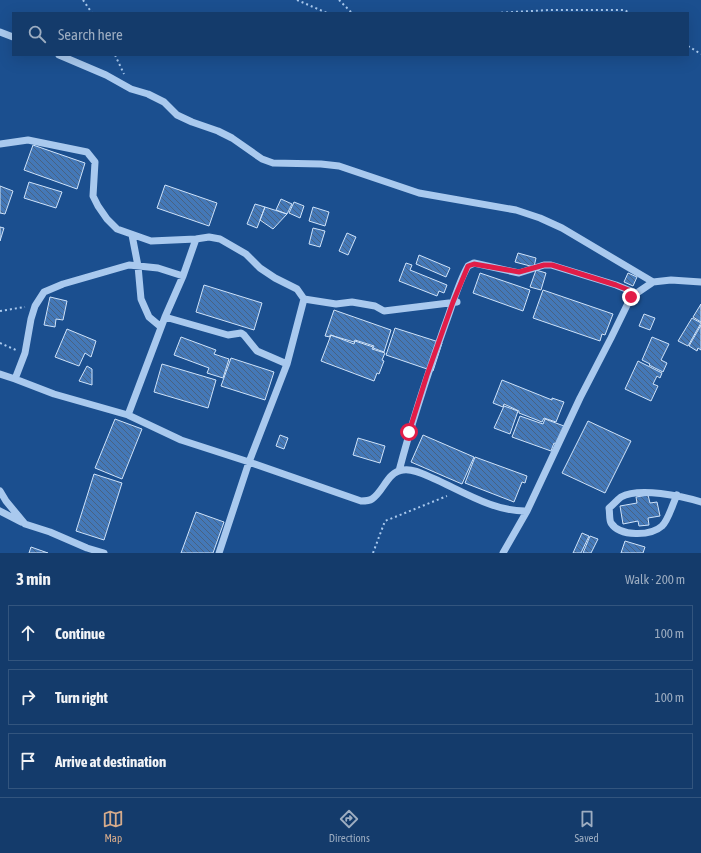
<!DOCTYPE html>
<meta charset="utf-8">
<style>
body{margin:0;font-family:"Asap Condensed",sans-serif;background:#1d4271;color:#f1f3f6}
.stop{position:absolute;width:12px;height:12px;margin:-9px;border:3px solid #e11d48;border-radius:50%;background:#fff}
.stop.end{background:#e11d48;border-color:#fff;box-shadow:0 1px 4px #0008}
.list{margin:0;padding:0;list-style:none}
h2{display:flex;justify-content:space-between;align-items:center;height:52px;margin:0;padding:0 16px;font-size:17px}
h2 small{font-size:13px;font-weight:400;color:#9dadc1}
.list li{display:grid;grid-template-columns:26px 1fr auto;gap:12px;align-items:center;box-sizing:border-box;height:56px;margin:0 8px 8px;padding:0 8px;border:1px solid #33557e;border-radius:0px}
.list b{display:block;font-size:15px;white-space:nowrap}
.list em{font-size:13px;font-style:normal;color:#9dadc1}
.icon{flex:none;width:22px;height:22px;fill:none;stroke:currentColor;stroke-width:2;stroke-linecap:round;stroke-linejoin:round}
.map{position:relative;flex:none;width:701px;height:553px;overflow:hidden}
.search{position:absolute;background:#143b6b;box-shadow:0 4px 16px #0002;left:12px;right:12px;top:12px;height:44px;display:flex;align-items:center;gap:10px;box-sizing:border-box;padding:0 14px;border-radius:0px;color:#9dadc1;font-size:15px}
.sheet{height:244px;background:#143b6b}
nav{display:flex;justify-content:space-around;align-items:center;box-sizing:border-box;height:56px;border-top:1px solid #33557e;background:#143b6b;font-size:11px;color:#9dadc1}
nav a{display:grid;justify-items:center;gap:2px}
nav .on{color:#d6ab8b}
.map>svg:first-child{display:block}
</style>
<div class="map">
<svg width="701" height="553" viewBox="0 0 701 553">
<defs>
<pattern id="building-back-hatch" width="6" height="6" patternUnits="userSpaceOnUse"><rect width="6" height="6" fill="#4478b7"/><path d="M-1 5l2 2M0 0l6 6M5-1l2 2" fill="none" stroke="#486282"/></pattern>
</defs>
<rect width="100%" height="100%" fill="#1b4f8f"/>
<path fill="url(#building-back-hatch)" stroke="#cfe3fa" d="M 33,145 L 85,163 L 77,189 L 24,170 Z
M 29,182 L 62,192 L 56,208 L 24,198 Z
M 165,185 L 217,203 L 209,226 L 157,208 Z
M 0,186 L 13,191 L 5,214 L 0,213 Z
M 281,199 L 292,204 L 287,214 L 276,210 Z
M 294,202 L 304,206 L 300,218 L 289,213 Z
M 255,204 L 265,207 L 257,228 L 247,224 Z
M 265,207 L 287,214 L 273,229 L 260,220 Z
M 313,207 L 329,212 L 325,226 L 309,221 Z
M 0,227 L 4,228 L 0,241 Z
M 313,228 L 325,231 L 320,247 L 309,244 Z
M 347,233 L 356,237 L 348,255 L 339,251 Z
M 518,253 L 536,258 L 534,267 L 515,262 Z
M 419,255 L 450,268 L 446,277 L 416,264 Z
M 406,263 L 412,265 L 410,270 L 447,285 L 444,293 L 439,291 L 437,296 L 399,281 Z
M 536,270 L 546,273 L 541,290 L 530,287 Z
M 480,273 L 530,290 L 523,311 L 473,293 Z
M 628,273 L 637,277 L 633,286 L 624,282 Z
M 204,285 L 262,303 L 254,330 L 196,312 Z
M 543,290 L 613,314 L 605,335 L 602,334 L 600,341 L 533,318 Z
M 50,297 L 67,301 L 63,320 L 56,319 L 55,327 L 44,325 Z
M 701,304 L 701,322 L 693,317 Z
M 334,310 L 391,330 L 384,352 L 373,348 L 374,346 L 355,340 L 354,342 L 330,335 L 330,337 L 325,336 Z
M 644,314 L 655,318 L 650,330 L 639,326 Z
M 692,318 L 701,323 L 688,346 L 678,341 Z
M 701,325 L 701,350 L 698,348 L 697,351 L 689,346 Z
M 395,328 L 442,343 L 433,371 L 386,355 Z
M 67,329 L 96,341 L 91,357 L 85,353 L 79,366 L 55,357 Z
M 331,335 L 354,344 L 355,341 L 373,347 L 372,349 L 385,353 L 382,360 L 384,361 L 379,374 L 377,373 L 374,381 L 321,361 Z
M 181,337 L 216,350 L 214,354 L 229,359 L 223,378 L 207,373 L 209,368 L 174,355 Z
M 652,337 L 669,344 L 661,360 L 667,363 L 663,372 L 649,365 L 650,364 L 642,360 Z
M 231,358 L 274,372 L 265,400 L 221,386 Z
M 638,361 L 662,373 L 660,378 L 657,376 L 653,384 L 658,386 L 651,401 L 625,389 Z
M 162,364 L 216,380 L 208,408 L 154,392 Z
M 87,366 L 92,369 L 92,385 L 79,381 Z
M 502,380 L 552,400 L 552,398 L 564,402 L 556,422 L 544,418 L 542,422 L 519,413 L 519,411 L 504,404 L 503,407 L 493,403 Z
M 504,406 L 518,411 L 510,434 L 494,428 Z
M 520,416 L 543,424 L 545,419 L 564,426 L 558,445 L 554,443 L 551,451 L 512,437 Z
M 115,419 L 142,429 L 122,479 L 95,468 Z
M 588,421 L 631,441 L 605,493 L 562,473 Z
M 280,435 L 288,438 L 284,449 L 276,446 Z
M 423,435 L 474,457 L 462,484 L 411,462 Z
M 358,438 L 385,446 L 380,463 L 353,455 Z
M 475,457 L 527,476 L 525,483 L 522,482 L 514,502 L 465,483 Z
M 94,474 L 122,483 L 104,540 L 76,531 Z
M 648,495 L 650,503 L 657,502 L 660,516 L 648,518 L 649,525 L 639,526 L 638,521 L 623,524 L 620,506 L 637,503 L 636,497 Z
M 196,512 L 224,522 L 213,553 L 181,553 Z
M 582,533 L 589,536 L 581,553 L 573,553 Z
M 590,536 L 598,539 L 591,553 L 583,553 Z
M 625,541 L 645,547 L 643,553 L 621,553 Z
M 31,547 L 48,553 L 29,553 Z"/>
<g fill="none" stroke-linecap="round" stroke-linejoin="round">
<path stroke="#a9c9ee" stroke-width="2" stroke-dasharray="2 3" stroke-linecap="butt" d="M 83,0 L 92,13
M 297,0 L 327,13
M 339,0 L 352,13
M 496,13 L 549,10 L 625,10 L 629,13
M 688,46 L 701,54
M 115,55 L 124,74
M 0,311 L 25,307
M 0,343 L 16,350
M 373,553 L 385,521 L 447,496"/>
<path stroke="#a9c9ee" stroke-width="7" d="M 0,32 L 13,37
M 59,55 L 106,75 L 131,89 L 148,94 L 164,102 L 177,115 L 192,122 L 218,131 L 232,138 L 262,159 L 273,163 L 321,164 L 339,166 L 419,193 L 516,210 L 540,218 L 562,228 L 653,282
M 0,144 L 28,140 L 87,152 L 95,162 L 93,196 L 98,206 L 107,219 L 117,229 L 151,241 L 196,239 L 209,237 L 220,239 L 246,254 L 260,268 L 275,278 L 297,289 L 304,299 L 336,304 L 352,302 L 375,306 L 384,311 L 457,302
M 132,235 L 138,266 L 141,299 L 149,317 L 161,327
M 165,317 L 228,335 L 241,333 L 244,335 L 257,351 L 287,364
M 0,374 L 15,379 L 54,394 L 128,415 L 181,440 L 249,462 L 361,501 C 364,501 369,501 372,499 C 384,491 387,472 403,470 C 414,468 427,476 437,480 C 465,493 496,512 527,511 L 580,398 L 611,338 L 631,297 L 653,282 L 671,280 L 701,282
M 15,379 L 25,353 L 31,319 L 35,306 L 44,292 L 63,284 L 129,265 L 158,268 L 183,276
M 128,415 L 165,317 L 183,276 L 196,239
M 399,471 C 412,421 428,373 445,325 C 452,307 458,283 468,266 L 474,263 L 519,273 L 544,265 L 551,265 L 616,285 L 636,293
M 0,491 L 6,501 L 25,524 L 50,532 L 87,548 L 104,553
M 677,495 C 673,503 668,521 662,526 C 651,536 620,537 611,523 C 609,519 610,513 609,508 C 613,505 617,500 621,497 C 639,487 682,496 701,502
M 0,511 L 21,522
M 219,553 L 249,462 L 287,364 L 304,299
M 503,553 L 527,511"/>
</g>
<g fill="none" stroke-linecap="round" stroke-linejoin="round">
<path stroke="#e11d48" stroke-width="5" d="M 409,432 L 427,375 L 453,302 L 468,266 L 474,264 L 519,272 L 544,265 L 552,265 L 616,285 L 636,293 L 631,297"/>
</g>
</svg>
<div class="stop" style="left:409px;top:432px"></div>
<div class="stop end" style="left:631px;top:297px"></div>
<div class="search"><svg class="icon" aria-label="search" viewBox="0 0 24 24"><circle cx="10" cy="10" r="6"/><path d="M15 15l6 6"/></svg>Search here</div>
</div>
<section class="sheet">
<h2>3 min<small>Walk · 200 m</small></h2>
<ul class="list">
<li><svg class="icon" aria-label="ahead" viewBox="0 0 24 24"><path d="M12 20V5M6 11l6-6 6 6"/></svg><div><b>Continue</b></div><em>100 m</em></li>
<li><svg class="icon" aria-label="right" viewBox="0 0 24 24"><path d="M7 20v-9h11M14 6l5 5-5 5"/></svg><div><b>Turn right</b></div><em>100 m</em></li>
<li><svg class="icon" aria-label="arrive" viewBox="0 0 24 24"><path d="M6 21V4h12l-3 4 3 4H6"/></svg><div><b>Arrive at destination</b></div></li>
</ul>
</section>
<nav>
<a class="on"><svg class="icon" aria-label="map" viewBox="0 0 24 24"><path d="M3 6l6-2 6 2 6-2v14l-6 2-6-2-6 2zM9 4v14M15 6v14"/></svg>Map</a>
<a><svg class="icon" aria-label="directions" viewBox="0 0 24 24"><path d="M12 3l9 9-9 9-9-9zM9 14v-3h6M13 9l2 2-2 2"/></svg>Directions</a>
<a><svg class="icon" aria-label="saved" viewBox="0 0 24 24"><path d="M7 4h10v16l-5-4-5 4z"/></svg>Saved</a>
</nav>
